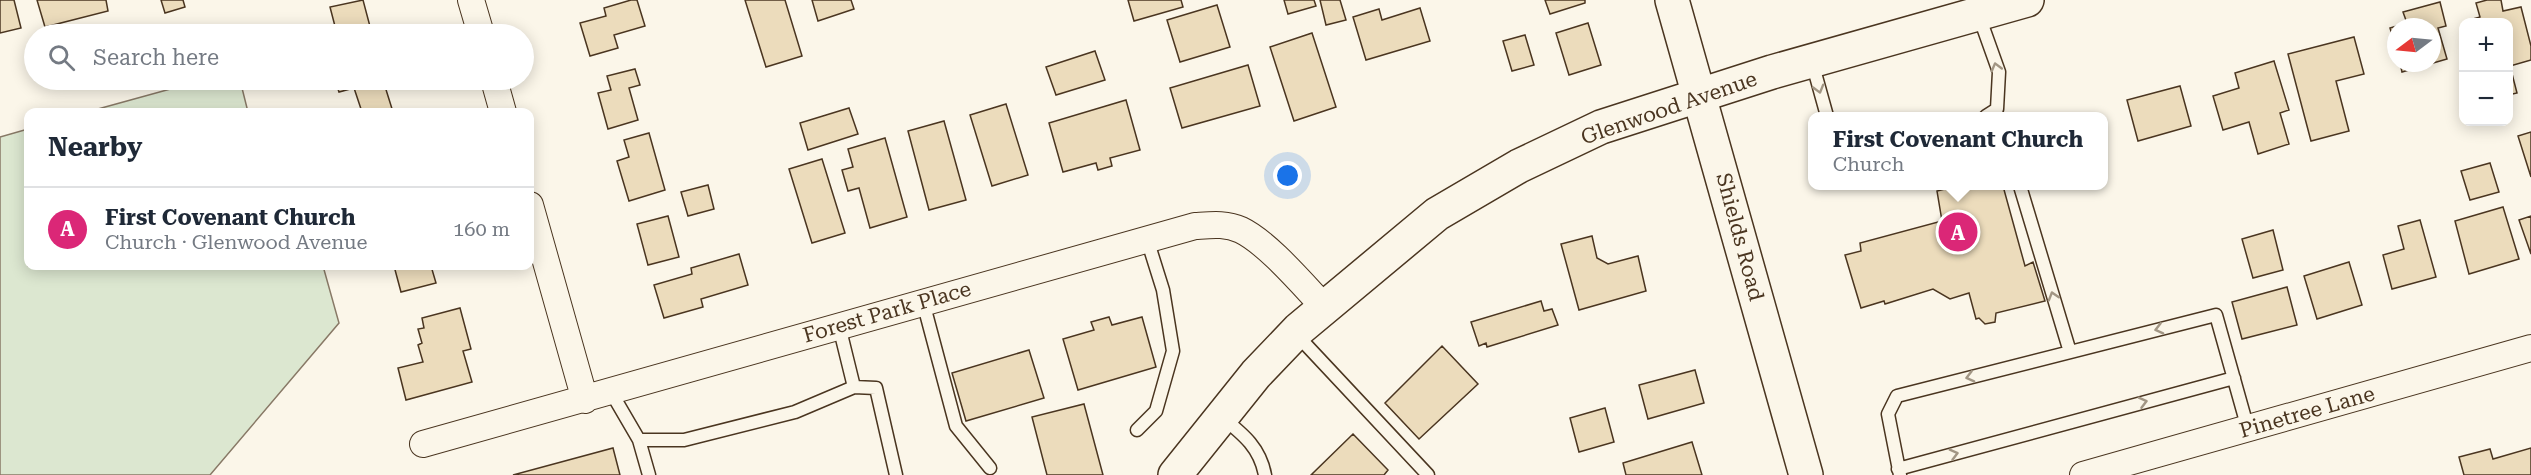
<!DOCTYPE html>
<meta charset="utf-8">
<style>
body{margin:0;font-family:"Roboto Serif",serif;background:#f2f2f3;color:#1f2937}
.controls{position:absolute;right:18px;top:18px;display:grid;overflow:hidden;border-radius:12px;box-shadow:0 3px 15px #0003}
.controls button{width:54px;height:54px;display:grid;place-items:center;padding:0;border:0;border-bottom:2px solid #e0e1e3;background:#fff;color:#1f2937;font:30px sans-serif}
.compass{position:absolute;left:2387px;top:18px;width:54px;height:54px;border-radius:50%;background:#fff;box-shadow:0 3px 15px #0003;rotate:254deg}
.you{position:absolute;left:1288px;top:176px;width:21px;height:21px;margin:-15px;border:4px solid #fff;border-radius:50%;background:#1a73e8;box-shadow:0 0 0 9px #1a73e833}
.badge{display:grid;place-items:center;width:39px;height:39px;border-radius:50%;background:#db2777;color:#fff;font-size:20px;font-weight:700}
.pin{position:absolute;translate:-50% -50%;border:3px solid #fff;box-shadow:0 2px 6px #0006}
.popup{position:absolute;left:1808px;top:112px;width:300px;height:78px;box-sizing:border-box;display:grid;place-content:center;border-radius:12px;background:#fff;filter:drop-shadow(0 2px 4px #0005);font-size:20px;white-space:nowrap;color:#747a83}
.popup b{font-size:22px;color:#1f2937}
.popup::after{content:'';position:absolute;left:50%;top:100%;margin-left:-12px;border:12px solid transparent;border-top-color:#fff}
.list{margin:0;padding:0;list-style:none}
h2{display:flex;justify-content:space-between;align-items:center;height:78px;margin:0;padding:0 24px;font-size:26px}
h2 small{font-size:20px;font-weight:400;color:#747a83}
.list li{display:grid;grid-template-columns:39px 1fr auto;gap:18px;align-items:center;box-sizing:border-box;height:84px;padding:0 24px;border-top:2px solid #e0e1e3}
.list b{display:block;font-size:22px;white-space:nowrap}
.list p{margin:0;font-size:20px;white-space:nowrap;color:#747a83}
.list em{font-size:20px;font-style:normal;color:#747a83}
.icon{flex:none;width:33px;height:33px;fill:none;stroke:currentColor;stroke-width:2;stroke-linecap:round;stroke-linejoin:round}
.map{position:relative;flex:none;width:2531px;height:475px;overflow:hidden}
.search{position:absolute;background:#fff;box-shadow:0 3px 15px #0003;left:24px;top:24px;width:510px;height:66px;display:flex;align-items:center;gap:15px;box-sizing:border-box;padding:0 21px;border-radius:33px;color:#747a83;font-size:22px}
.panel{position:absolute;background:#fff;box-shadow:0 3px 15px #0003;left:24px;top:108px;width:510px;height:162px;border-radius:12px}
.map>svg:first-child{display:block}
</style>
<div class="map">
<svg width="2531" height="475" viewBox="0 0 2531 475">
<rect width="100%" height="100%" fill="#fbf6e9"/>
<path fill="#dce7d0" stroke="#887966" stroke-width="1.5" d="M 203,80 L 240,80 L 248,112 L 87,112 Z
M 28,129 L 28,266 L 323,266 L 339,323 L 210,475 L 0,475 L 0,137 Z"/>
<path fill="#ecdcbc" stroke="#4a3520" stroke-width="1.5" d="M 0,0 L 14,0 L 21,28 L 0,33 Z
M 37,0 L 106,0 L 108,11 L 45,27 Z
M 161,0 L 183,0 L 185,7 L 165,13 Z
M 363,0 L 372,34 L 337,34 L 330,7 Z
M 631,0 L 637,0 L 645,26 L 614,35 L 618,48 L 590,56 L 580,23 L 606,16 L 604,8 Z
M 745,0 L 785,0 L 802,56 L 766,67 Z
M 812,0 L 851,0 L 854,9 L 818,21 Z
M 1128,0 L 1181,0 L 1183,7 L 1134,21 Z
M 1284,0 L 1314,0 L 1316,6 L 1288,14 Z
M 1320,0 L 1340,0 L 1346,20 L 1326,25 Z
M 1545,0 L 1585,0 L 1585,3 L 1550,14 Z
M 2487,0 L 2501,0 L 2503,11 L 2521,7 L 2531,46 L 2531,60 L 2510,66 L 2517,93 L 2508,95 L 2508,22 L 2469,22 L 2469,20 L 2480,17 L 2476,3 Z
M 2440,2 L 2446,26 L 2438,28 L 2447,59 L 2402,72 L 2400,63 L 2432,63 L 2432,27 L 2396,27 L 2396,49 L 2390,28 L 2407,23 L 2403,12 Z
M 1217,5 L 1230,47 L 1180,62 L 1167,20 Z
M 1420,8 L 1430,41 L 1366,60 L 1353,17 L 1379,9 L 1382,20 Z
M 1588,23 L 1601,65 L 1569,75 L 1556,33 Z
M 320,25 L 323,34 L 290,34 Z
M 1312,33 L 1336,107 L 1294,121 L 1270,47 Z
M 1525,35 L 1534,65 L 1512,71 L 1503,41 Z
M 2354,37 L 2364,74 L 2336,81 L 2349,131 L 2311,141 L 2288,54 Z
M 1095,51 L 1105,80 L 1056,95 L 1046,67 Z
M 2274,61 L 2289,110 L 2280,113 L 2289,144 L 2258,154 L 2249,122 L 2223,130 L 2213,96 L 2239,88 L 2235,73 Z
M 1248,65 L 1260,106 L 1182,128 L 1170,88 Z
M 635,69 L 640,85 L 629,88 L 638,120 L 608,129 L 598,93 L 611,90 L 607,76 Z
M 335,80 L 383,80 L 393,112 L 362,112 L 354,88 L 339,92 Z
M 2180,86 L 2191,126 L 2138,141 L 2127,100 Z
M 1126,100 L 1140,150 L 1110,158 L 1112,166 L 1098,170 L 1096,163 L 1063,172 L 1049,123 Z
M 1006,104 L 1028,175 L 992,186 L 970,115 Z
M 849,108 L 858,134 L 808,150 L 800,123 Z
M 944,121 L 966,200 L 929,210 L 908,131 Z
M 2531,132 L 2531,177 L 2518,136 Z
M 649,133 L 665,190 L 629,201 L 617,161 L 629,157 L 624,140 Z
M 885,138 L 907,217 L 870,228 L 859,188 L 848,191 L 842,170 L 853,167 L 848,149 Z
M 822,159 L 845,233 L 812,243 L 789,169 Z
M 2490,163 L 2499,192 L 2470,200 L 2461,171 Z
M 708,185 L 714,209 L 688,216 L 681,192 Z
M 1944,186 L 2003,186 L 2025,266 L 2033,262 L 2045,301 L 1996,313 L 1995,322 L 1985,324 L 1979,318 L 1976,319 L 1969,293 L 1950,299 L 1933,289 L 1885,304 L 1884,301 L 1861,308 L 1845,255 L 1861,251 L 1860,243 L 1942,221 L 1937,191 L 1945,189 Z
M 2503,207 L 2519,259 L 2469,274 L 2455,221 Z
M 668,216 L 679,257 L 648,265 L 637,224 Z
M 2531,216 L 2531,254 L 2519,220 Z
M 2420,220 L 2436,277 L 2392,289 L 2383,255 L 2404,249 L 2398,226 Z
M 2273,230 L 2283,270 L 2253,278 L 2242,239 Z
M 1592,236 L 1597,258 L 1608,264 L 1638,256 L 1646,291 L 1579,310 L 1561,244 Z
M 739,254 L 748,285 L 701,299 L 703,307 L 664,318 L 654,285 L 692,274 L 691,268 Z
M 2349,262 L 2362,305 L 2317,319 L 2304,276 Z
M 394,266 L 431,266 L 436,283 L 401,292 Z
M 2287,287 L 2297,325 L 2242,339 L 2232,302 Z
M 1541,301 L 1544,311 L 1552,309 L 1558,325 L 1487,347 L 1486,343 L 1479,346 L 1471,322 Z
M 460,308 L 471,349 L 463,351 L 472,382 L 406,400 L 398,368 L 423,362 L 418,345 L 422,343 L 418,329 L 424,328 L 422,318 Z
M 1109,317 L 1112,325 L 1142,317 L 1156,367 L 1078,390 L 1063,339 L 1094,330 L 1091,322 Z
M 1442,346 L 1478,384 L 1419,439 L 1385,403 Z
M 1029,350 L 1044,398 L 966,421 L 952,373 Z
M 1695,370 L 1704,403 L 1648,419 L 1639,385 Z
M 1084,404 L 1103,475 L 1047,475 L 1032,417 Z
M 1605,408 L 1614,442 L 1579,452 L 1570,418 Z
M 1353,434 L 1388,470 L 1384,475 L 1311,475 Z
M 1692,442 L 1702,475 L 1626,475 L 1623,463 Z
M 613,448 L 620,475 L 513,475 Z
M 2531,448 L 2531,475 L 2464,475 L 2459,457 L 2490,449 L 2493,459 Z"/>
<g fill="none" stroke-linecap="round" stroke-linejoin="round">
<g stroke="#4a3520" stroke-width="15">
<path id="lane" d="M 1979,16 L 1999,72 L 1997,109 L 1986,116
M 1812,62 L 1827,116
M 2020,186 L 2070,352
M 923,302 L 956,426 L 990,468
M 839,326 L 854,387 L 876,388 L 896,475
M 1296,334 L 1428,475
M 611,392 L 639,440 L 649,475
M 1223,418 C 1244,435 1260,448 1265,475
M 1137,430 L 1156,411 L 1173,351 L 1163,290 L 1147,239
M 639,440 L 684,440 L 795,412 L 854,387
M 1898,469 L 2234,378
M 1900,475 L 1888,414 L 1897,396 L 2216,315 L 2248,429"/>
</g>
<g stroke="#4a3520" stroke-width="28">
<path id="street" d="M 471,0 L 481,34
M 494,80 L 503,112
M 530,205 L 585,400
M 423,444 L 1195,226 C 1211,225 1226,223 1241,230 C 1268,243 1304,286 1326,309
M 2083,475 L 2531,348"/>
</g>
<g stroke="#4a3520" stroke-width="36">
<path id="secondary" d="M 1672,0 L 1806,475
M 1175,475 L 1256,374 L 1299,329 L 1437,214 L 1519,166 L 1601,127 L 1772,72 L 2027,0"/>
</g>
<use href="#lane" stroke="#fbf6e9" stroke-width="12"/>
<use href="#street" stroke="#fbf6e9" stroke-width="26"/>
<use href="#secondary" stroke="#fbf6e9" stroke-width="33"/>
</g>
<defs><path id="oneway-chevron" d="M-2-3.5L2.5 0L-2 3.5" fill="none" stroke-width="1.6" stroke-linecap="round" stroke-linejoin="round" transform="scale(1.5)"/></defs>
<g stroke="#a29684">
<use href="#oneway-chevron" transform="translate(1996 67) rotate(-105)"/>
<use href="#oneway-chevron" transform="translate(1819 89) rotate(74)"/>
<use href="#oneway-chevron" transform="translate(2053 296) rotate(-107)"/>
<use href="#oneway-chevron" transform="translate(2159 329) rotate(166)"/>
<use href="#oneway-chevron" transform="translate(1970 377) rotate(166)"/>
<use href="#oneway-chevron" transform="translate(2143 402) rotate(-15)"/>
<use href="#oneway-chevron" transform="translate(1954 454) rotate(-15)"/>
</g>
<g text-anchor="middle" stroke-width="4.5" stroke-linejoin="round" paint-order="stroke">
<g font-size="21" fill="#4a3520" stroke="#fbf6e9">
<text transform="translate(1669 108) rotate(-19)" y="7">Glenwood Avenue</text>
<text transform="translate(1740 237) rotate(75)" y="7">Shields Road</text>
<text transform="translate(887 312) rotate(-16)" y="7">Forest Park Place</text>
<text transform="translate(2307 412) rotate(-16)" y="7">Pinetree Lane</text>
</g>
</g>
</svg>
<div class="controls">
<button>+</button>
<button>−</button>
</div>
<svg class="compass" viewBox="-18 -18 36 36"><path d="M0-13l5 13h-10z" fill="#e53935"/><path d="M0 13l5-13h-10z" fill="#747a83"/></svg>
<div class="you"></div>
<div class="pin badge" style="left:1958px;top:232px">A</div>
<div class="popup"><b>First Covenant Church</b>Church</div>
<div class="search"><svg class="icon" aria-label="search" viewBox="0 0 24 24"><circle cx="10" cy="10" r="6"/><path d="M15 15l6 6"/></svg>Search here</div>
<section class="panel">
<h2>Nearby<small></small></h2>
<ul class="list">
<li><span class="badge">A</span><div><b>First Covenant Church</b><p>Church · Glenwood Avenue</p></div><em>160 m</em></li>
</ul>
</section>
</div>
